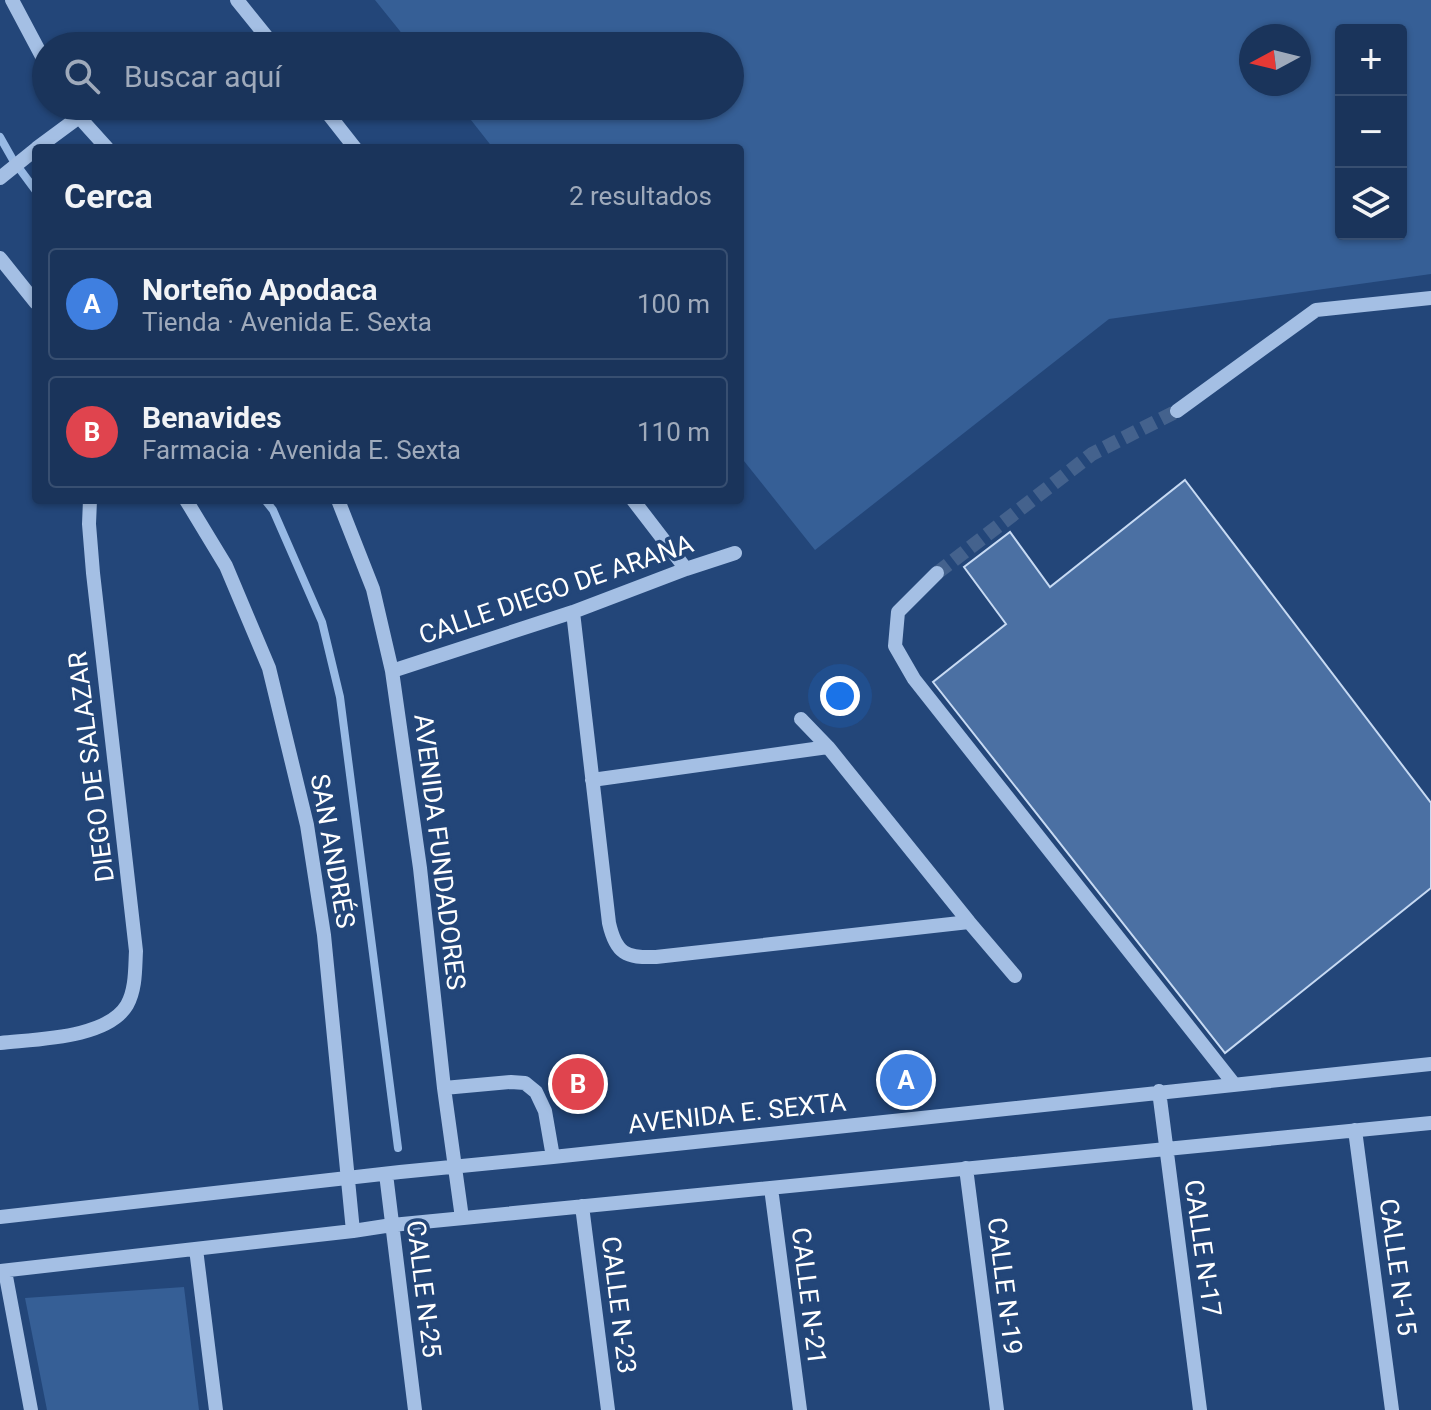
<!DOCTYPE html>
<html lang="es">
<meta charset="utf-8">
<style>
body{margin:0;font-family:Roboto,sans-serif;background:#273f64;color:#f1f3f6}
.controls{position:absolute;right:24px;top:24px;display:grid;overflow:hidden;border-radius:8px;box-shadow:0 2px 6px #0004}
.controls button{width:72px;height:72px;display:grid;place-items:center;padding:0;border:0;border-bottom:2px solid #384f71;background:#1a345b;color:#f1f3f6;font:40px sans-serif}
.compass{position:absolute;left:1239px;top:24px;width:72px;height:72px;border-radius:50%;background:#1a345b;box-shadow:0 2px 6px #0004;rotate:263deg}
.you{position:absolute;left:840px;top:696px;width:28px;height:28px;margin:-20px;border:6px solid #fff;border-radius:50%;background:#1a73e8;box-shadow:0 0 0 12px #1a73e833}
.badge{display:grid;place-items:center;width:52px;height:52px;border-radius:50%;background:#efcb67;color:#fff;font-size:26px;font-weight:700}
.pin{position:absolute;translate:-50% -50%;border:4px solid #fff;box-shadow:0 2px 8px #0006}
.list{margin:0;padding:0;list-style:none}
h2{display:flex;justify-content:space-between;align-items:center;height:104px;margin:0;padding:0 32px;font-size:34px}
h2 small{font-size:26px;font-weight:400;color:#9faabb}
.list li{display:grid;grid-template-columns:52px 1fr auto;gap:24px;align-items:center;box-sizing:border-box;height:112px;margin:0 16px 16px;padding:0 16px;border:2px solid #384f71;border-radius:8px}
.list b{display:block;font-size:30px;white-space:nowrap}
.list p{margin:0;font-size:26px;white-space:nowrap;color:#9faabb}
.list em{font-size:26px;font-style:normal;color:#9faabb}
.icon{flex:none;width:44px;height:44px;fill:none;stroke:currentColor;stroke-width:2;stroke-linecap:round;stroke-linejoin:round}
.map{position:relative;flex:none;width:1431px;height:1410px;overflow:hidden}
.search{position:absolute;background:#1a345b;box-shadow:0 2px 6px #0004;left:32px;top:32px;width:712px;height:88px;display:flex;align-items:center;gap:20px;box-sizing:border-box;padding:0 28px;border-radius:44px;color:#9faabb;font-size:30px}
.panel{position:absolute;background:#1a345b;box-shadow:0 2px 6px #0004;left:32px;top:144px;width:712px;height:360px;border-radius:8px}
.map>svg:first-child{display:block}
</style>
<div class="map">
<svg width="1431" height="1410" viewBox="0 0 1431 1410">
<rect width="100%" height="100%" fill="#234679"/>
<path fill="#365f96" fill-rule="evenodd" d="M 375,0 L 1431,0 L 1431,274 L 1109,319 L 815,550 L 740,456 L 740,148 L 493,148 L 460,106 L 730,106 L 730,46 L 412,46 ZM 1341,30 L 1401,30 L 1401,234 L 1341,234 ZM 1299,36 L 1299,84 L 1251,84 L 1251,36 Z
M 184,1287 L 199,1410 L 47,1410 L 25,1298 Z"/>
<g fill="none" stroke-linecap="round" stroke-linejoin="round">
<path stroke="#98bae5" stroke-width="8" d="M 0,137 L 13,160 L 36,191
M 265,500 L 273,510 L 322,622 L 340,697 L 398,1148"/>
</g>
<path fill="#4b70a3" stroke="#c7daf3" stroke-width="2" d="M 1185,480 L 1431,803 L 1431,888 L 1225,1053 L 933,682 L 1006,624 L 964,567 L 1010,532 L 1050,587 Z"/>
<g fill="none" stroke-linecap="round" stroke-linejoin="round">
<path stroke="#44628d" stroke-width="14" stroke-dasharray="14 7" stroke-linecap="butt" d="M 937,573 L 1092,454 L 1177,411"/>
<path stroke="#a4bfe4" stroke-width="14" d="M 12,0 L 46,64
M 237,0 L 274,46
M 73,106 L 79,117 L 107,148
M 322,106 L 355,148
M 37,148 L 79,117
M 0,178 L 36,149
M 0,258 L 36,303
M 1177,411 L 1316,310 L 1431,298
M 186,500 L 226,566 L 269,668 L 307,825 L 324,935 L 353,1231
M 338,500 L 373,589 L 392,671 L 420,868 L 444,1088 L 462,1218
M 633,500 L 686,569
M 937,573 L 898,612 L 895,646 L 914,679 L 1234,1084
M 573,612 L 609,923 C 616,954 626,958 656,957 L 969,922
M 392,671 L 573,612 L 686,569 L 735,553
M 801,719 L 828,747 L 969,922 L 1015,976
M 592,780 L 828,747
M 0,1043 C 34,1039 107,1039 127,1005 C 136,989 135,968 136,951 L 93,573 L 89,524 L 90,500
M 444,1088 L 511,1082 L 525,1083 L 536,1092 L 545,1111 L 553,1157
M 1159,1091 L 1200,1410
M 1355,1130 L 1392,1410
M 966,1168 L 997,1410
M 386,1174 L 415,1410
M 771,1188 L 800,1410
M 582,1206 L 608,1410
M 0,1217 L 400,1172 L 553,1157 L 1431,1064
M 196,1249 L 216,1410
M 0,1271 L 353,1231 L 392,1225 L 1431,1123
M 5,1271 L 31,1410"/>
</g>
<g text-anchor="middle" stroke-width="7" stroke-linejoin="round" paint-order="stroke">
<g font-size="26" fill="#fff" stroke="#234679">
<text transform="translate(556 589) rotate(-19)" y="9">CALLE DIEGO DE ARANA</text>
<text transform="translate(91 767) rotate(-97)" y="9">DIEGO DE SALAZAR</text>
<text transform="translate(333 851) rotate(80)" y="9">SAN ANDRÉS</text>
<text transform="translate(440 852) rotate(83)" y="9">AVENIDA FUNDADORES</text>
<text transform="translate(737 1113) rotate(-6)" y="9">AVENIDA E. SEXTA</text>
<text transform="translate(1203 1248) rotate(82)" y="9">CALLE N-17</text>
<text transform="translate(1398 1267) rotate(82)" y="9">CALLE N-15</text>
<text transform="translate(1005 1286) rotate(83)" y="9">CALLE N-19</text>
<text transform="translate(424 1289) rotate(83)" y="9">CALLE N-25</text>
<text transform="translate(809 1296) rotate(83)" y="9">CALLE N-21</text>
<text transform="translate(619 1305) rotate(83)" y="9">CALLE N-23</text>
</g>
</g>
</svg>
<div class="controls">
<button>+</button>
<button>−</button>
<button><svg class="icon" aria-label="layers" viewBox="0 0 24 24"><path d="M12 4l9 5-9 5-9-5zM3 14l9 5 9-5"/></svg></button>
</div>
<svg class="compass" viewBox="-18 -18 36 36"><path d="M0-13l5 13h-10z" fill="#e53935"/><path d="M0 13l5-13h-10z" fill="#9faabb"/></svg>
<div class="you"></div>
<div class="pin badge" style="left:906px;top:1080px;background:#3f7fe0">A</div>
<div class="pin badge" style="left:578px;top:1084px;background:#e0444e">B</div>
<div class="search"><svg class="icon" aria-label="search" viewBox="0 0 24 24"><circle cx="10" cy="10" r="6"/><path d="M15 15l6 6"/></svg>Buscar aquí</div>
<section class="panel">
<h2>Cerca<small>2 resultados</small></h2>
<ul class="list">
<li><span class="badge" style="background:#3f7fe0">A</span><div><b>Norteño Apodaca</b><p>Tienda · Avenida E. Sexta</p></div><em>100 m</em></li>
<li><span class="badge" style="background:#e0444e">B</span><div><b>Benavides</b><p>Farmacia · Avenida E. Sexta</p></div><em>110 m</em></li>
</ul>
</section>
</div>
